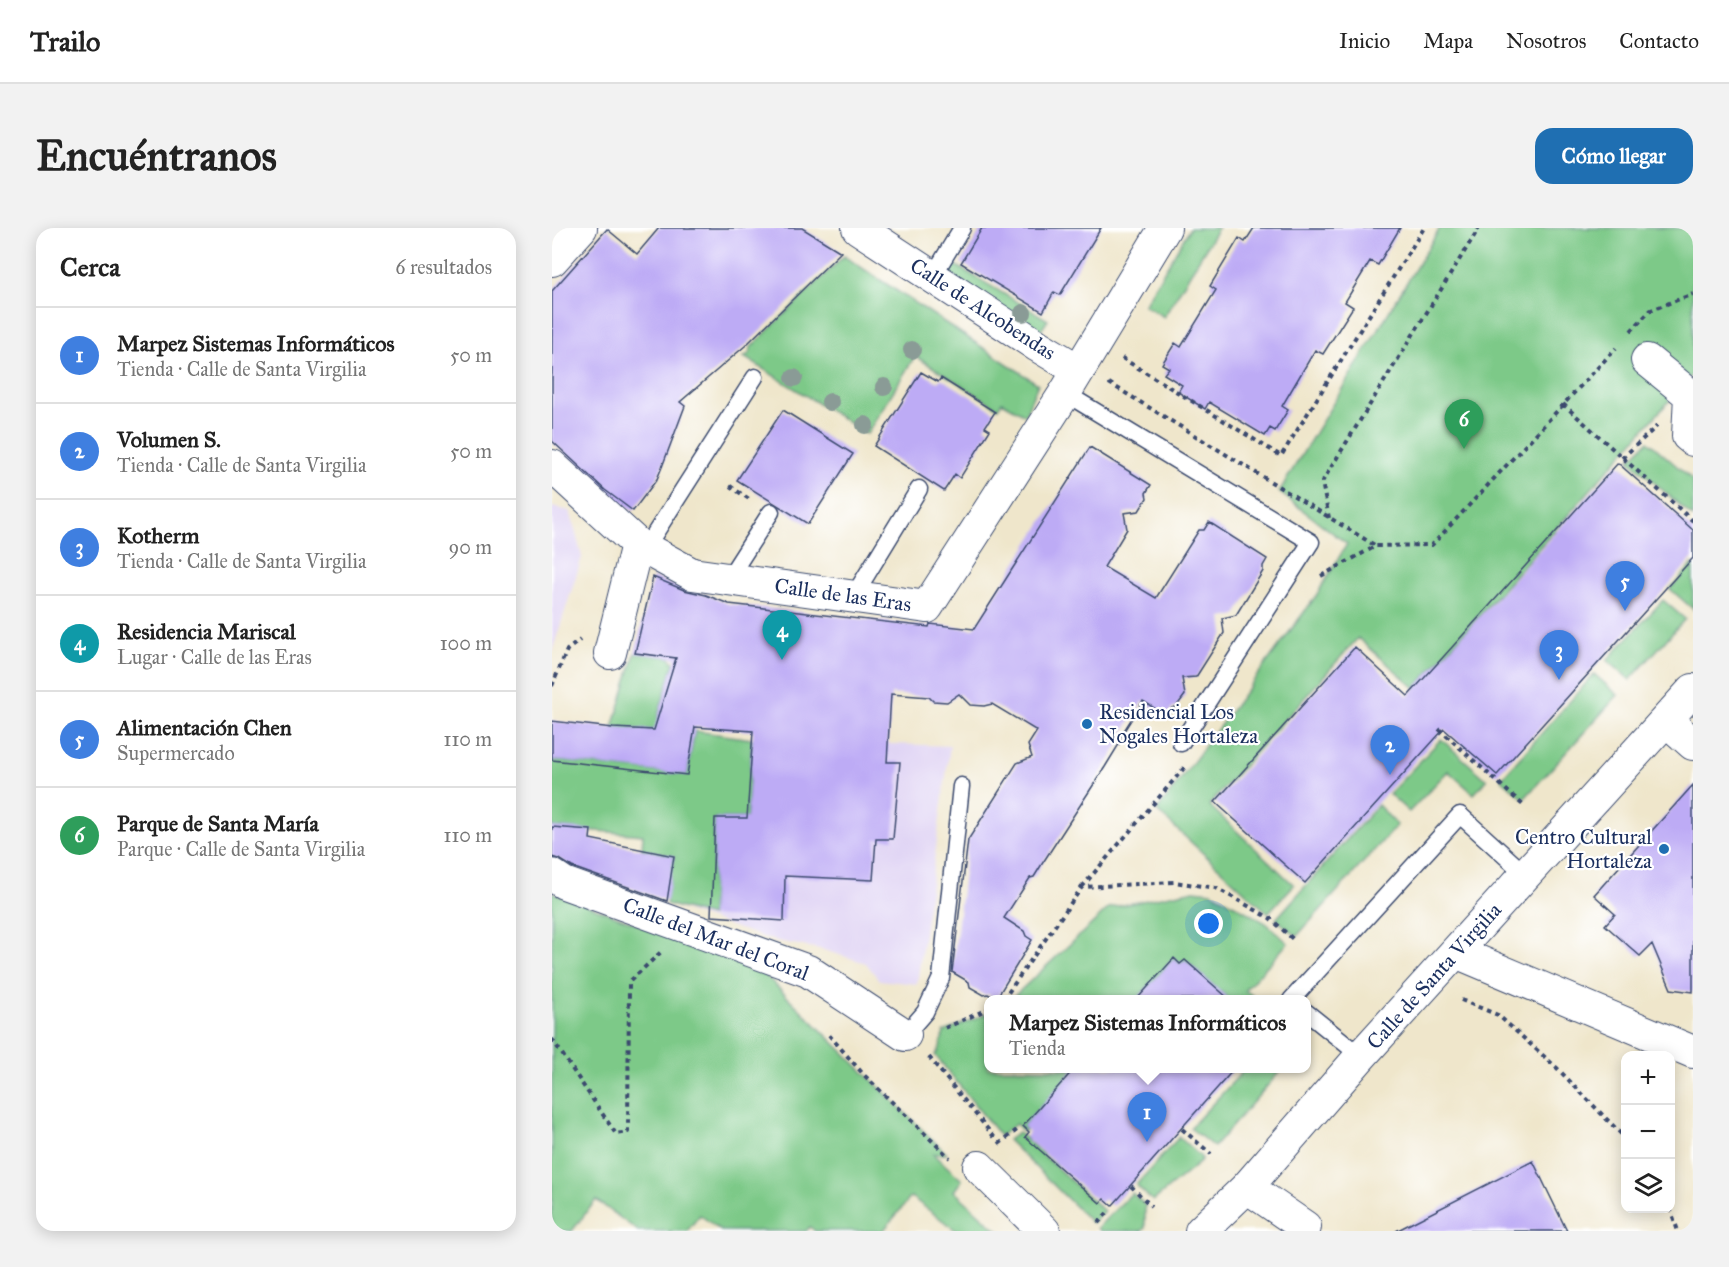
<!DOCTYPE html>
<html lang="es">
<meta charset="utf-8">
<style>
body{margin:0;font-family:"IM FELL Great Primer",serif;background:#f2f2f2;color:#222}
.controls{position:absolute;right:18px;bottom:18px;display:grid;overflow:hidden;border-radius:12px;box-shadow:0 3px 15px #0003}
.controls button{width:54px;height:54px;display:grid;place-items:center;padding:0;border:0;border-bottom:2px solid #e0e0e0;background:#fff;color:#222;font:30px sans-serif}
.you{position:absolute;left:657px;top:696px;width:21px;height:21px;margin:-15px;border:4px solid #fff;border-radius:50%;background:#1a73e8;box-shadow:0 0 0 9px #1a73e833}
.badge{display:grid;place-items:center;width:39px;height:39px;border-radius:50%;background:#1f6fb2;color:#fff;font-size:20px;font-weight:700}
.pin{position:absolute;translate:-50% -50px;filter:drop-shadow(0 2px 3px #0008)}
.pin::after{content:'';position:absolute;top:32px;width:21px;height:18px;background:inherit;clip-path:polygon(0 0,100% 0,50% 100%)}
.popup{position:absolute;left:432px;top:767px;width:327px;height:78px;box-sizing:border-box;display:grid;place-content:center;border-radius:12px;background:#fff;filter:drop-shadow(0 2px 4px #0005);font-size:20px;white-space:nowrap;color:#767676}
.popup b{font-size:22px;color:#222}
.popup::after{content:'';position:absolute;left:50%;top:100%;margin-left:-12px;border:12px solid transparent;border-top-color:#fff}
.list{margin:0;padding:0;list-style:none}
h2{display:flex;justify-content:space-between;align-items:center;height:78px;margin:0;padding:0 24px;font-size:26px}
h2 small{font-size:20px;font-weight:400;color:#767676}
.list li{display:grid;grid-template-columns:39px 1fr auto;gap:18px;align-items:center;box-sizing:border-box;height:96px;padding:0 24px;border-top:2px solid #e0e0e0}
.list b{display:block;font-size:22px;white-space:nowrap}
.list p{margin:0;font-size:20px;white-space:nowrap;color:#767676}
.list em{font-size:20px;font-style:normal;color:#767676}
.icon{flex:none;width:33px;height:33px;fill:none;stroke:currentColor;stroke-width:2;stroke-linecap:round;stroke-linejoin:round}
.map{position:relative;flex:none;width:1141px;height:1003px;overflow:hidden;border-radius:18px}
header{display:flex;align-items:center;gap:36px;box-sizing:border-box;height:84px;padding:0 30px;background:#fff;border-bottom:2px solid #e0e0e0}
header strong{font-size:28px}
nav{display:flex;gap:33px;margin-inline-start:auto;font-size:21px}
.intro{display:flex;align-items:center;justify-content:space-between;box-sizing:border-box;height:144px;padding:0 36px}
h1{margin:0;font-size:42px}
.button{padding:15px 27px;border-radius:18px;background:#1f6fb2;color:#fff;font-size:21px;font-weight:700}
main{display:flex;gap:36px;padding:0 36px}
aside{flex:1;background:#fff;border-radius:18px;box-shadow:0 3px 15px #0003}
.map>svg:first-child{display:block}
</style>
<header>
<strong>Trailo</strong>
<nav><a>Inicio</a><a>Mapa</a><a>Nosotros</a><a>Contacto</a></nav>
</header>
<div class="intro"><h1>Encuéntranos</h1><a class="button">Cómo llegar</a></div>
<main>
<aside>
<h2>Cerca<small>6 resultados</small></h2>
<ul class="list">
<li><span class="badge" style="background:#3f7fe0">1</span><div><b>Marpez Sistemas Informáticos</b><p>Tienda · Calle de Santa Virgilia</p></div><em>50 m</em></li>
<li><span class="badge" style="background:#3f7fe0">2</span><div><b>Volumen S.</b><p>Tienda · Calle de Santa Virgilia</p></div><em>50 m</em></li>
<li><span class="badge" style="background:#3f7fe0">3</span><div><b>Kotherm</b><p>Tienda · Calle de Santa Virgilia</p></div><em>90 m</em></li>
<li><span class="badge" style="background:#0f9aa8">4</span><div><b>Residencia Mariscal</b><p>Lugar · Calle de las Eras</p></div><em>100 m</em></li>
<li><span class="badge" style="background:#3f7fe0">5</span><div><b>Alimentación Chen</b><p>Supermercado</p></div><em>110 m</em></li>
<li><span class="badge" style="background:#2e9e5b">6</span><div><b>Parque de Santa María</b><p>Parque · Calle de Santa Virgilia</p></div><em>110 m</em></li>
</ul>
</aside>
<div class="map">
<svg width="1141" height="1003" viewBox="0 0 1141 1003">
<rect width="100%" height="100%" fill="#fff"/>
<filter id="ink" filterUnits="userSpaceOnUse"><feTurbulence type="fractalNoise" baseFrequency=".0167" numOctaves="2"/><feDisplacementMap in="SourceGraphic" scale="12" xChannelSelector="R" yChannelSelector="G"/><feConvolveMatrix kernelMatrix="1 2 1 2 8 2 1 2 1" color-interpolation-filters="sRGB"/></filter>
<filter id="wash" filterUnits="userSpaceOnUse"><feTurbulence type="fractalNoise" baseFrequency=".008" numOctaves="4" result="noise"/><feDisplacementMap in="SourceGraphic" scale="24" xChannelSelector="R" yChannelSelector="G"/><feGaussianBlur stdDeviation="1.35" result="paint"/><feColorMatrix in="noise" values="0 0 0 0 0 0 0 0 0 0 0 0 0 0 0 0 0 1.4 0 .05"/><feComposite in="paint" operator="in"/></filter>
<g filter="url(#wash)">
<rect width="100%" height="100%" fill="#efe6cb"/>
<path fill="#e0d4f4" d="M 0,279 L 18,283 L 30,329 L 0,424 Z
M 143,503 L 200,511 L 398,518 L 365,756 L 327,752 L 314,735 L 268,721 L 220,712 L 114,676 Z"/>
<path fill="#7dc988" stroke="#4c7c73" stroke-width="1.5" d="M 638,0 L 666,0 L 612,89 L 592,77 Z
M 888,0 L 1141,0 L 1141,146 L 863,460 L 806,410 L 657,577 L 742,657 L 716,685 L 605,583 L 764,368 L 795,316 L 727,264 Z
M 292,28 L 486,156 L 473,187 L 450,174 L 446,180 L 363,128 L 315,206 L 192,129 L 198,125 L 199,119 Z
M 395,32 L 496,92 L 488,104 L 388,42 Z
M 1096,213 L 1141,252 L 1141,289 L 1077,232 Z
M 1141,336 L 1141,381 L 1118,361 Z
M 1111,372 L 1133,391 L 1078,452 L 1055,432 Z
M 83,425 L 117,429 L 122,435 L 106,488 L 105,502 L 61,500 Z
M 1042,446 L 1066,467 L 972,571 L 949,551 Z
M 143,503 L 200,511 L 195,590 L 163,590 L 159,688 L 114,676 L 122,628 L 90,621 L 91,607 L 0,599 L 0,532 L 135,547 Z
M 889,511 L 935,552 L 922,566 L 896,543 L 857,584 L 837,566 Z
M 826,577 L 845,597 L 745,708 L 724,691 Z
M 642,662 L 660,664 L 714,695 L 736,715 L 693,762 L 705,771 L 677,771 L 633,732 L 628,736 L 622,730 L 585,771 L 458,772 L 557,680 Z
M 0,664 L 208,742 L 395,926 L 381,926 L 410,952 L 402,963 L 446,1003 L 405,1003 L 359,969 L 331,1003 L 263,1003 L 258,999 L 254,1003 L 169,1003 L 148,987 L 135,1003 L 86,1003 L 44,972 L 20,1003 L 0,1003 Z
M 436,785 L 436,840 L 523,841 L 471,898 L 474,901 L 472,904 L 464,896 L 448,908 L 383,827 L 387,822 L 392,804 Z
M 693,841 L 730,841 L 662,919 L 638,900 Z
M 466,904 L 552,983 L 540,995 L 456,912 Z
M 627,909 L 650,930 L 646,936 L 601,973 L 584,957 Z
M 580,965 L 593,977 L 593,1000 L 589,1003 L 548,1003 L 545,1000 Z"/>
<g id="blocks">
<path fill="#bdabf5" d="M 107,0 L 250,0 L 289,24 L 193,118 L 128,174 L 133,178 L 110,239 L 105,251 L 81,283 L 53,262 L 0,213 L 0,63 L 55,1 L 85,26 Z
M 430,0 L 549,0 L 508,67 L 502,64 L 491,84 L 409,35 Z
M 702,0 L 848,0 L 826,37 L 818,33 L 793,74 L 801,79 L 771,126 L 763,122 L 730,178 L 736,182 L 723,203 L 718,200 L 713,208 L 657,174 L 653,181 L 626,164 L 630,157 L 612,146 L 617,140 L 610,136 L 623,115 L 629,119 L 664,62 L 658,58 L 687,10 L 693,14 Z
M 369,144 L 386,154 L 389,150 L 443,184 L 433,199 L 438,202 L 408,250 L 403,246 L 392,263 L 322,218 Z
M 231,182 L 301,226 L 256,296 L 185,252 Z
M 538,219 L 599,257 L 594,265 L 595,270 L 587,283 L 572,285 L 575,301 L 552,339 L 604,370 L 647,302 L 652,302 L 657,294 L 715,331 L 711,338 L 711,343 L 684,387 L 670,390 L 672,405 L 644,449 L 630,450 L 633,467 L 624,479 L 620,480 L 615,488 L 591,473 L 568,509 L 569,513 L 553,539 L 490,636 L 482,649 L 478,650 L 452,690 L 472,703 L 474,708 L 480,712 L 444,771 L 436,766 L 432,767 L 418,759 L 417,754 L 400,744 L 416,612 L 465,535 L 480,529 L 476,517 L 485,503 L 440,476 L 432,478 L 418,477 L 407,466 L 395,474 L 381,473 L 377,469 L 339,466 L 335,534 L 348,534 L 341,611 L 324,611 L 321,652 L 233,648 L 232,693 L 159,688 L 163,590 L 195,590 L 201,503 L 143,499 L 135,547 L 0,532 L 0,493 L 61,500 L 102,502 L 124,430 L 83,425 L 101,349 L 132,362 L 154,367 L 177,376 L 377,399 L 378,396 L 422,401 Z
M 1066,235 L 1141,302 L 1141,330 L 945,547 L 892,501 L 753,655 L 663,574 L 803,419 L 856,468 Z
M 1141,557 L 1141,764 L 1119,761 L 1100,716 L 1088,728 L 1053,697 L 1063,686 L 1042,667 Z
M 0,599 L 39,602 L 38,611 L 122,628 L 115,673 L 20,639 L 9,632 L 0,629 Z
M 622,730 L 628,736 L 633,732 L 677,771 L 585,771 Z
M 523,840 L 683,840 L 560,978 L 552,971 L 548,975 L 473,909 L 477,904 L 471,898 Z
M 981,933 L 1015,1003 L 844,1003 Z"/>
</g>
</g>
<g filter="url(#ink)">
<use href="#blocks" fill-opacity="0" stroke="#3b4a6e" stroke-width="1.5"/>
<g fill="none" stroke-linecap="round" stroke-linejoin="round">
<g stroke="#3b4a6e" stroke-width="19">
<path id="service" d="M 381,48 L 410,0
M 513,165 L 759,314 L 629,515
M 93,321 L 203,149
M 176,351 L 219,284
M 301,369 L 367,261
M 739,772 L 908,587 L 974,647
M 754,784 L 809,828
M 353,807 L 373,784 L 389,750 L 409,558"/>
</g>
<g stroke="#3b4a6e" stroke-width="34">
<path id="minor" d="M 306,0 L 486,118 L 526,142
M 0,32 L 29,0
M 1095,132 L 1138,167 L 1141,167
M 1138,167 L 1136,208 L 1141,212
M 0,238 L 85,316 L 140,346 L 375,379 L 513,165 L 613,0
M 58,425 L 85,316
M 1114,492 L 1141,516
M 0,647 L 12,655 L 256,743 L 353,807
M 904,724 L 1141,824
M 427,939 L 492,1003
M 695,959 L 753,999
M 649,1003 L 695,959 L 809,828 L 1141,462"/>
</g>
<path stroke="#3b4a6e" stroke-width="4" stroke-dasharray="4.5 4.5" stroke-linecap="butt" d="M 1079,103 L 1099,82 L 1141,66
M 570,130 L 729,228 L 872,0
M 557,155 L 824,318
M 1011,176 L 1141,293
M 1070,230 L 1105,198
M 178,258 L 197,271
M 777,290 L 770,254 L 927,0
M 769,348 L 824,318 L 880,317 L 1064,120
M 0,458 L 15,422 L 28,412
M 887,501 L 971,577
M 530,659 L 633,539
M 451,772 L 530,659 L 622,654 L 664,660 L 718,690 L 743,713
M 909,772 L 946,787 L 1005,840 L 1074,911
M 393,800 L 436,781
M 277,807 L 312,847 L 398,930
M 0,811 L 64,906 L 76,904 L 77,754 L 109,724
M 377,829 L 443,910
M 630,901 L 659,926
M 447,916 L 466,901
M 579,958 L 599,978
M 1118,980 L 1126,1003
M 546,995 L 556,984"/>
<use href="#service" stroke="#fff" stroke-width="16"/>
<use href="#minor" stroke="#fff" stroke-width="32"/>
</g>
<g fill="#8a9b96">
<circle cx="471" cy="85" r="9"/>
<circle cx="360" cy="122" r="9"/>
<circle cx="242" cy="150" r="9"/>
<circle cx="332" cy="159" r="9"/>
<circle cx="278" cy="174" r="9"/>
<circle cx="313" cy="197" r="9"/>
</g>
</g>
<g fill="#1f6fb2" stroke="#fff" stroke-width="2">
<circle cx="535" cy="496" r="6"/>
<circle cx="1112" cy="621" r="6"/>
</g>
<g text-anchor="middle" stroke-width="4.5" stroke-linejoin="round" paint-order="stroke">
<g font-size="21" fill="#1b2f5e" stroke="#fff">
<text transform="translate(431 81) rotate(33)" y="7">Calle de Alcobendas</text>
<text transform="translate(291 367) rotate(8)" y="7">Calle de las Eras</text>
<text transform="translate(164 711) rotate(21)" y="7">Calle del Mar del Coral</text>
<text transform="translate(882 748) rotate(-48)" y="7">Calle de Santa Virgilia</text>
</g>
<g font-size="21" fill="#1b2f5e" stroke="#fff" text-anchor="start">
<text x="547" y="491">Residencial Los<tspan x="547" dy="24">Nogales Hortaleza</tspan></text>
<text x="1100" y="616" text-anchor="end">Centro Cultural<tspan x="1100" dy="24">Hortaleza</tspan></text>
</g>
</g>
</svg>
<div class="controls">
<button>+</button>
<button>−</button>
<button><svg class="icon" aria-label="layers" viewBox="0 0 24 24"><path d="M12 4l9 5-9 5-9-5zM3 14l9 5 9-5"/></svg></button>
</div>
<div class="you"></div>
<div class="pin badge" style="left:595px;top:914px;background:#3f7fe0">1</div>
<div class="popup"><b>Marpez Sistemas Informáticos</b>Tienda</div>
<div class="pin badge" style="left:838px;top:547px;background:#3f7fe0">2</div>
<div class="pin badge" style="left:1007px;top:452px;background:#3f7fe0">3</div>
<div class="pin badge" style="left:230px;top:432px;background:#0f9aa8">4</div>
<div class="pin badge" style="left:1073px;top:383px;background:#3f7fe0">5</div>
<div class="pin badge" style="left:912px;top:221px;background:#2e9e5b">6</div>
</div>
</main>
